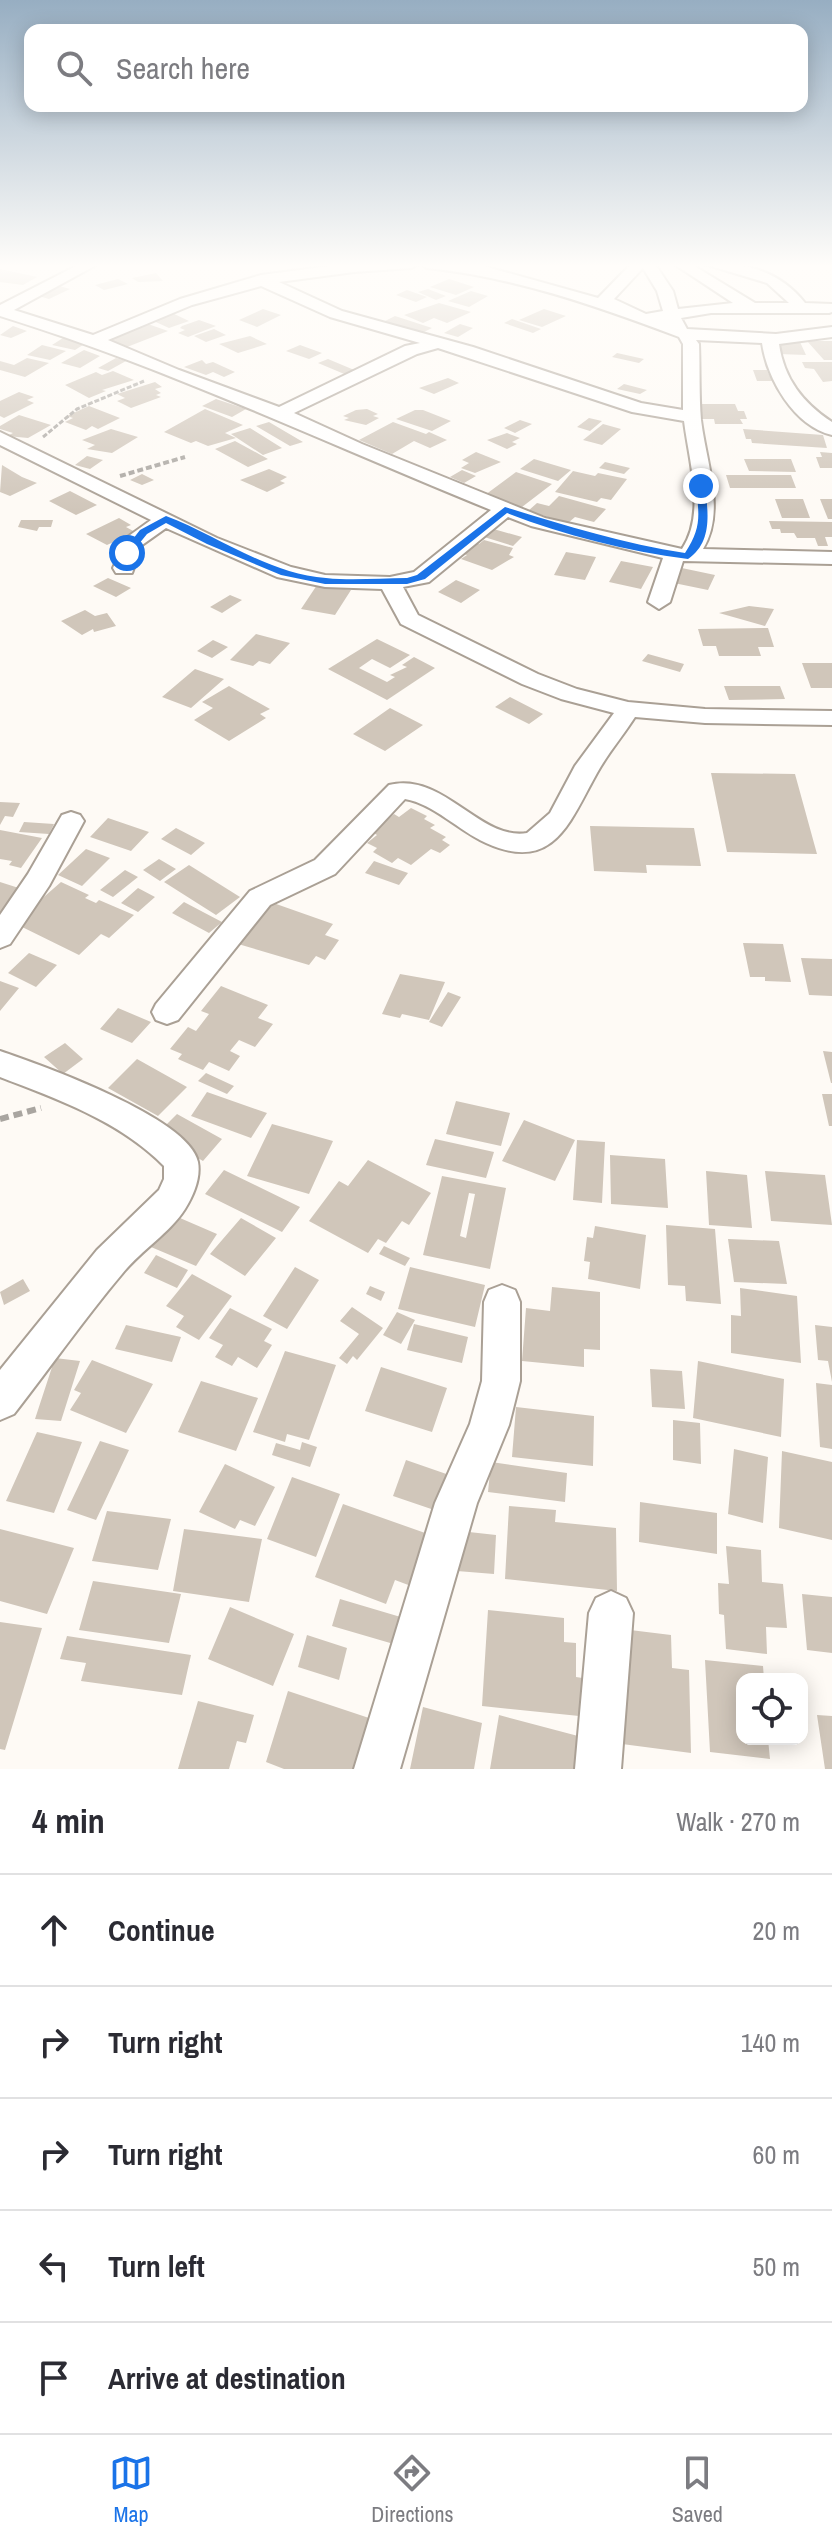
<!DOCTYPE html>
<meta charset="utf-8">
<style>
body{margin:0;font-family:"Archivo Narrow",sans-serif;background:#f7f7f7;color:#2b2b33}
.controls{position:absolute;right:24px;bottom:24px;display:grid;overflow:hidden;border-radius:16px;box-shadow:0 4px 20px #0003}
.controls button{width:72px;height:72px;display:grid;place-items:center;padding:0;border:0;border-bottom:2px solid #e1e1e2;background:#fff;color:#2b2b33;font:40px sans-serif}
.stop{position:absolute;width:24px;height:24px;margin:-18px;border:6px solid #1a73e8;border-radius:50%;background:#fff}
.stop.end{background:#1a73e8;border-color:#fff;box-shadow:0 2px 8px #0008}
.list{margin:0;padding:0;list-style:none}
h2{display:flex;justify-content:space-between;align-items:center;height:104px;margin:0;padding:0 32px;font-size:34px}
h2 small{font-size:26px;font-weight:400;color:#7c7c81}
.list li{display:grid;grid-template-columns:52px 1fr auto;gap:24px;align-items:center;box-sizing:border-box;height:112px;padding:0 32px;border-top:2px solid #e1e1e2}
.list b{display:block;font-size:30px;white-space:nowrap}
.list em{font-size:26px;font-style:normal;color:#7c7c81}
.icon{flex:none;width:44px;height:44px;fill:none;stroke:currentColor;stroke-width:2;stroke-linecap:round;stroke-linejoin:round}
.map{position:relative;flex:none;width:832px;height:1769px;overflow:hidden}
.search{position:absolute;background:#fff;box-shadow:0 4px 20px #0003;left:24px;right:24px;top:24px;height:88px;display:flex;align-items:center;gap:20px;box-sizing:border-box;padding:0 28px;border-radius:16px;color:#7c7c81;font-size:30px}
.sheet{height:664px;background:#fff}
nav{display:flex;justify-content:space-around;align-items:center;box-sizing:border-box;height:112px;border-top:2px solid #e1e1e2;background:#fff;font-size:22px;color:#7c7c81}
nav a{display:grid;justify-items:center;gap:4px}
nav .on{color:#1a73e8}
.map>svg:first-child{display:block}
</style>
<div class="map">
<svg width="832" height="1769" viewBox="0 0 832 1769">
<rect width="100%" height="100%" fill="#fefaf5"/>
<path fill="#d0c6ba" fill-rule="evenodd" d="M 0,269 L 37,277 L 23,285 L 0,282 Z
M 156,273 L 163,281 L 138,282 L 132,278 Z
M 118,279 L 128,284 L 104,290 L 95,285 Z
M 449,279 L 474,287 L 456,295 L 430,287 Z
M 56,285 L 70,289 L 49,299 L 35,295 Z
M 428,289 L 446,296 L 436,300 L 418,292 Z
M 407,290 L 427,297 L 416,302 L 396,295 Z
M 471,291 L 488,296 L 469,307 L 448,301 Z
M 439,303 L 471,312 L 447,323 L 434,318 L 423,323 L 404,315 Z
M 263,309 L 281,315 L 257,327 L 239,320 Z
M 544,309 L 566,316 L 542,327 L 519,320 Z
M 168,311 L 189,321 L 169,328 L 147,318 Z
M 395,316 L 432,328 L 420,334 L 383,322 Z
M 512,319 L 541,329 L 533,333 L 504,323 Z
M 199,320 L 216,326 L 188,337 L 178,333 L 185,330 L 180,328 L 182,326 Z
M 148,324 L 168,331 L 127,347 L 108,339 Z
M 460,324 L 473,328 L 458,337 L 444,333 Z
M 13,326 L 27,331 L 11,338 L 0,335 Z
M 214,329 L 226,335 L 206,342 L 194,336 Z
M 250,336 L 267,344 L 238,353 L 219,344 Z
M 63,338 L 86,343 L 75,350 L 52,345 Z
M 774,341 L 800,342 L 806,355 L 779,354 Z
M 807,341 L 832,341 L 832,360 L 824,360 Z
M 42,345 L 66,351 L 50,360 L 27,355 Z
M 300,345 L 322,353 L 309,359 L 286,351 Z
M 84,350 L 100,356 L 80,368 L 61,363 Z
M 617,353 L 644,359 L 639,363 L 612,357 Z
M 27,358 L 49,363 L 25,377 L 0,370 L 0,361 L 14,365 Z
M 116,358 L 126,361 L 108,371 L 98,368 Z
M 328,359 L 359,372 L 349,376 L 318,363 Z
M 202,360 L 206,364 L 213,362 L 235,372 L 224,377 L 213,372 L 206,375 L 184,367 Z
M 802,362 L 832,362 L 832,381 L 823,382 L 814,369 L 805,368 Z
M 753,370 L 767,370 L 772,381 L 757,381 Z
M 113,371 L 134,380 L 102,390 L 106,391 L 89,398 L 65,385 L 96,372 L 102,375 Z
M 448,378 L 459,383 L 434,394 L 419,388 Z
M 155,382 L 162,387 L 155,389 L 161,393 L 156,395 L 161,397 L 131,408 L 117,401 L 125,398 L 117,394 Z
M 624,384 L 647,390 L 640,394 L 617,389 Z
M 19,392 L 34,397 L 27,400 L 34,403 L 4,418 L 0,416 L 0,401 Z
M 216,399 L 246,409 L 232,417 L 202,406 Z
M 700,404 L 735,404 L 738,411 L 744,411 L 747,419 L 740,419 L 743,424 L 715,424 L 714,419 L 699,419 L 696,409 L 702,409 Z
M 89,406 L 120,418 L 98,429 L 92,426 L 86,430 L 65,422 L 73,418 L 67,416 Z
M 205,409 L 243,425 L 225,433 L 236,438 L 208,446 L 196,441 L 191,443 L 164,432 Z
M 367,409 L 378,414 L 373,416 L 379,418 L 366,425 L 344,420 L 349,418 L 343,416 L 356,410 Z
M 415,410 L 423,410 L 451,421 L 432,431 L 396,419 Z
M 19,415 L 51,425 L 28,438 L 7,436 L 13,433 L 0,429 L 0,426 Z
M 589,418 L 602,421 L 590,431 L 577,427 Z
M 520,420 L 532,424 L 515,433 L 504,428 Z
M 269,422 L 303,442 L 290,446 L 256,426 Z
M 393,422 L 426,434 L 429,432 L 447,440 L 430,448 L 414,441 L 392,454 L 359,440 Z
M 603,424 L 621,429 L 602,445 L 583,440 Z
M 250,428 L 282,448 L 263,455 L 231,434 Z
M 111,429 L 138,437 L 112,453 L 87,449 L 95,445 L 82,440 Z
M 743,429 L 823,435 L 827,448 L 752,443 L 751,439 L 746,439 Z
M 507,433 L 520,438 L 512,442 L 517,444 L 507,449 L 487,440 Z
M 235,441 L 268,459 L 248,467 L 215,449 Z
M 476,452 L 501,462 L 475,473 L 461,468 L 469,463 L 462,460 Z
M 820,452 L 832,453 L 832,468 L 820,468 L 816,457 L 822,457 Z
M 87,456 L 103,460 L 90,469 L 75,465 Z
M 534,459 L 571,470 L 558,481 L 520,469 Z
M 744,459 L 791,459 L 796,472 L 749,471 Z
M 605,462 L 630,468 L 624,474 L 599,468 Z
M 2,465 L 22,477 L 37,483 L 10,496 L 0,492 Z
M 269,469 L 287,477 L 280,481 L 285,483 L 267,492 L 240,480 Z
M 462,470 L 476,476 L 464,483 L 450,477 Z
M 573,471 L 595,476 L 598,473 L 627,479 L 611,500 L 601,498 L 597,502 L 555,492 Z
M 516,472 L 552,484 L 522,507 L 485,495 Z
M 142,474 L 154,480 L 142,485 L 130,480 Z
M 726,475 L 791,475 L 796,488 L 730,488 Z
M 70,491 L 97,505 L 76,515 L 49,501 Z
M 559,496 L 606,509 L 594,522 L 575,517 L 568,523 L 528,511 L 537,503 L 549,506 Z
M 775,499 L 803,499 L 810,518 L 782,518 Z
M 820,499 L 832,499 L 832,519 L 828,519 Z
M 119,518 L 131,525 L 126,527 L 135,532 L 107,545 L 86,534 Z
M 21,520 L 53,520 L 51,527 L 39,527 L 37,531 L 18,527 Z
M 769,521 L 832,522 L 832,537 L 825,537 L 828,546 L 818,546 L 815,538 L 797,538 L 794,533 L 781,533 L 780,529 L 772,529 Z
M 490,528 L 522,537 L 513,546 L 481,536 Z
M 484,540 L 513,548 L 509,555 L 514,557 L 492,570 L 461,559 L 467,555 L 460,553 L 474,542 L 479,544 Z
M 566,552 L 596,557 L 585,580 L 554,575 Z
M 621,561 L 653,567 L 641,589 L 609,582 Z
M 677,567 L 715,575 L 708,590 L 669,582 Z
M 108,578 L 131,588 L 116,597 L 93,586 Z
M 456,580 L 480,590 L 461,603 L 438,592 Z
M 317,585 L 351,590 L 335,615 L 301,609 Z
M 230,595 L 242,600 L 222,613 L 210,607 Z
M 749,606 L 774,609 L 765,626 L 719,613 Z
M 85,610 L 95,616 L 107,613 L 116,626 L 94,632 L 93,629 L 82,635 L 61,621 Z
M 768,628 L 774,647 L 758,647 L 761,656 L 719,656 L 716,646 L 703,646 L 698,629 Z
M 256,634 L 290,643 L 270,664 L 259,661 L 253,666 L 230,660 Z
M 377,639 L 410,655 L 390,668 L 372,659 L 359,668 L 387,682 L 395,677 L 390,675 L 407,667 L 402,665 L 414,657 L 435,668 L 387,700 L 328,669 Z
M 213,640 L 228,647 L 212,658 L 197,651 Z
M 648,654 L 684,664 L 680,672 L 642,661 Z
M 802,663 L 832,663 L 832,688 L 811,688 Z
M 195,669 L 224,679 L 191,708 L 162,697 Z
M 229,686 L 270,709 L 260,714 L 266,718 L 229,741 L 194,720 L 213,708 L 202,702 Z
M 724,686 L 780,686 L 785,699 L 729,700 Z
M 510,697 L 543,714 L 529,724 L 495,707 Z
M 390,708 L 423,725 L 385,751 L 353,734 Z
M 711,773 L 795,774 L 817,854 L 727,852 Z
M 0,802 L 20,803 L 13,817 L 5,816 L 0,825 Z
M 411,808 L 427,816 L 424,819 L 435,825 L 430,828 L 446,837 L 442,840 L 450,845 L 440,853 L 431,849 L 411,865 L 398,858 L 392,863 L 373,852 L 377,848 L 367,843 L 377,835 L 372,832 L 394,814 L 399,817 Z
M 108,818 L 149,832 L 131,851 L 90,837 Z
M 24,822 L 54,824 L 49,834 L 19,832 Z
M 590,826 L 694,828 L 701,866 L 646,865 L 647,873 L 594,871 Z
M 176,828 L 205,843 L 191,855 L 161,839 Z
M 0,830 L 42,838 L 21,868 L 9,865 L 12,861 L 0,859 Z
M 86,849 L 110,858 L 82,886 L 58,875 Z
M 159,859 L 176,869 L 160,881 L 143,870 Z
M 374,861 L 408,873 L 399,885 L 365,873 Z
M 189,865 L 240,897 L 216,915 L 164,882 Z
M 125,870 L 138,877 L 113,897 L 100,890 Z
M 0,882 L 25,890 L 3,914 L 0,913 Z
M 61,882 L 89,895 L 85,898 L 96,903 L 99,900 L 134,915 L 109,938 L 101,934 L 79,955 L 14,923 Z
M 138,888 L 155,897 L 138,912 L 121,903 Z
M 262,899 L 333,924 L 325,935 L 339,940 L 325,960 L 316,956 L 309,965 L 228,941 Z
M 184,902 L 222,922 L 209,933 L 172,913 Z
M 743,943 L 783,944 L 791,982 L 765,981 L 765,977 L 750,977 Z
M 29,953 L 57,965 L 36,987 L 8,973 Z
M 801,958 L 832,959 L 832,996 L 809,995 Z
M 400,974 L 445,982 L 429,1020 L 402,1014 L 400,1018 L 382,1014 Z
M 0,981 L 19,988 L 0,1011 Z
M 221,986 L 268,1005 L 258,1018 L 273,1024 L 255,1047 L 239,1040 L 230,1051 L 240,1056 L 229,1071 L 209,1062 L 203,1070 L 178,1059 L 182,1054 L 170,1049 L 188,1027 L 196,1031 L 209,1014 L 201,1011 Z
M 448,992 L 461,997 L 442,1027 L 429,1022 Z
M 118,1008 L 151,1022 L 132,1043 L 100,1029 Z
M 65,1043 L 83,1059 L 63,1074 L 44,1057 Z
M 823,1051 L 832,1052 L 832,1083 L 831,1083 Z
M 137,1059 L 187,1087 L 158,1116 L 108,1088 Z
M 206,1073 L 234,1086 L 227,1094 L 198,1081 Z
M 207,1092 L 267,1113 L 251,1138 L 191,1116 Z
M 822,1094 L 832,1094 L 832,1126 L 829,1126 Z
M 456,1101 L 510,1113 L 501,1146 L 446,1134 Z
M 177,1114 L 222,1139 L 203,1161 L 157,1134 Z
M 524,1120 L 575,1140 L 555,1181 L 502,1161 Z
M 272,1124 L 333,1141 L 309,1194 L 247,1176 Z
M 435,1139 L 494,1152 L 486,1178 L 426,1165 Z
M 577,1140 L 605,1142 L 602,1203 L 573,1200 Z
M 610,1155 L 665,1159 L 668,1208 L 611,1204 Z
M 368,1160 L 431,1193 L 409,1225 L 402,1221 L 386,1243 L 378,1239 L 368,1253 L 309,1221 L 339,1181 L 348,1186 Z
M 224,1170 L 300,1207 L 282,1232 L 205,1194 Z
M 706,1171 L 747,1175 L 752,1228 L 709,1225 Z
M 765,1171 L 825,1175 L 832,1225 L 771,1221 Z
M 442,1176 L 506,1188 L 490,1269 L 423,1255 ZM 469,1193 L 475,1194 L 466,1238 L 460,1236 Z
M 173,1215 L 217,1234 L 196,1266 L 151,1247 Z
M 241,1218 L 276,1238 L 245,1276 L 210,1254 Z
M 666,1225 L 715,1229 L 721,1304 L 686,1301 L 685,1286 L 668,1285 Z
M 595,1226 L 646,1235 L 640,1289 L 588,1279 L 590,1262 L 584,1261 L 587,1237 L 593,1238 Z
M 728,1239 L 779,1241 L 787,1284 L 734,1282 Z
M 384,1246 L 410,1258 L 405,1266 L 379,1254 Z
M 156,1255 L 188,1270 L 177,1288 L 144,1273 Z
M 295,1267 L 319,1280 L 287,1329 L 263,1316 Z
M 410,1267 L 485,1285 L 475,1327 L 398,1309 Z
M 192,1274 L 232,1296 L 199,1340 L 176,1327 L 184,1316 L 166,1306 Z
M 23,1279 L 30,1291 L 4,1305 L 0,1292 Z
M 370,1286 L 385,1292 L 381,1301 L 366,1294 Z
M 552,1287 L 600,1292 L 600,1350 L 584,1349 L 584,1367 L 522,1361 L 526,1308 L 550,1311 Z
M 740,1288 L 797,1296 L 801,1363 L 731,1353 L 731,1315 L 741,1316 Z
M 352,1307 L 383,1328 L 357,1360 L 353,1356 L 347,1364 L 339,1358 L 359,1334 L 340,1321 Z
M 230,1308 L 272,1329 L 264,1341 L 272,1345 L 257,1368 L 238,1357 L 232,1366 L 215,1357 L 223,1345 L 209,1338 Z
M 397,1312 L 415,1320 L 401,1344 L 383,1335 Z
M 414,1324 L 468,1337 L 462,1363 L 407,1350 Z
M 126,1325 L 181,1337 L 172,1362 L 115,1349 Z
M 815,1325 L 832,1327 L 832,1382 L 828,1361 L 818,1360 Z
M 285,1351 L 336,1365 L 309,1440 L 287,1434 L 285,1442 L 253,1432 Z
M 55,1358 L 80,1361 L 61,1421 L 35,1419 Z
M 92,1360 L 153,1384 L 126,1433 L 70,1410 L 81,1393 L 74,1390 Z
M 698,1361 L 784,1379 L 781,1437 L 693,1418 Z
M 381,1367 L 447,1388 L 432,1432 L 365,1411 Z
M 650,1369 L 682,1371 L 685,1409 L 652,1407 Z
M 201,1381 L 258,1398 L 236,1451 L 178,1432 Z
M 816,1383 L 832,1385 L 832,1449 L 820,1447 Z
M 516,1407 L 594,1416 L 593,1466 L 512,1457 Z
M 673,1420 L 700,1423 L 701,1464 L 673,1460 Z
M 37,1432 L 82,1442 L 54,1513 L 6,1501 Z
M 100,1441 L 129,1450 L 96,1520 L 67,1510 Z
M 302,1442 L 317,1447 L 310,1467 L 272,1455 L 276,1443 L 300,1450 Z
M 734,1449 L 768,1457 L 763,1523 L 728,1514 Z
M 782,1451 L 832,1462 L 832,1540 L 779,1528 Z
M 406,1460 L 455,1477 L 443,1513 L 393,1496 Z
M 491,1462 L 567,1473 L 565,1502 L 488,1492 Z
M 225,1464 L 275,1487 L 255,1526 L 240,1520 L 235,1529 L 199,1512 Z
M 292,1477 L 340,1494 L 316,1557 L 267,1539 Z
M 640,1502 L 717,1513 L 717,1554 L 639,1542 Z
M 343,1504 L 428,1534 L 411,1586 L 395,1580 L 386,1604 L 315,1577 Z
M 509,1506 L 556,1510 L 555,1522 L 616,1528 L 617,1591 L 505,1579 Z
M 107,1511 L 171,1519 L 158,1570 L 92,1561 Z
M 0,1529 L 74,1548 L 47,1614 L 0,1601 Z
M 184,1529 L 262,1539 L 249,1602 L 173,1591 Z
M 460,1531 L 496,1535 L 494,1574 L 457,1571 Z
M 726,1546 L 761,1550 L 762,1582 L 783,1584 L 787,1628 L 766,1627 L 767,1654 L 726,1649 L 724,1615 L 719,1614 L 718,1583 L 729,1584 Z
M 93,1581 L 181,1594 L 169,1643 L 79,1630 Z
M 802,1594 L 832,1597 L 832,1653 L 807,1650 Z
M 340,1599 L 404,1618 L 397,1645 L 332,1626 Z
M 230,1607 L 294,1634 L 273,1686 L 208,1659 Z
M 488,1610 L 564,1618 L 564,1642 L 576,1643 L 576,1677 L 589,1679 L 589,1717 L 482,1706 Z
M 0,1622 L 42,1628 L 5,1750 L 0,1749 Z
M 622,1629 L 671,1635 L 672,1668 L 689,1670 L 691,1753 L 622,1744 Z
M 307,1635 L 347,1648 L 339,1680 L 298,1667 Z
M 67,1636 L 191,1655 L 182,1695 L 81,1681 L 86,1663 L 60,1659 Z
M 705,1660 L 763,1666 L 764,1679 L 742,1679 L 742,1739 L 768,1739 L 770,1759 L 710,1752 Z
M 288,1691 L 384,1723 L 371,1769 L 284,1769 L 266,1762 Z
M 198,1701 L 254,1715 L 246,1743 L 237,1741 L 229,1769 L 178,1769 Z
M 423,1707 L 482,1723 L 474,1769 L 410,1769 Z
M 499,1715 L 578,1736 L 574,1769 L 490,1769 Z
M 817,1715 L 832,1716 L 832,1769 L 825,1769 Z"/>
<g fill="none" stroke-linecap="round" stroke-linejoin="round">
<g stroke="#aaa095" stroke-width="4">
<path id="minor" d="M 80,264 L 98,264 L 14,310 L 93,335 L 180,299 L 261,275 L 346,264 L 418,264 L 411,268 L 354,272 L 279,282 L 342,311 L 473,347 L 641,403 L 683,410 L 683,344 L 679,337 C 597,306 514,277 427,268 L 420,264 L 480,265 L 598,298 L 631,264 L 655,264 L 673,291 L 678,309 L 733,303 L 674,264 L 691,264 L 755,303 L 789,303 L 767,283 L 704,264 C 743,261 780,271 805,303 L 832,304 L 832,312 L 829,313 L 711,313 L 681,318 L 687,329 L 776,334 L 832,327 L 832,337 L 779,344 C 784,379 803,403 832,422 L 832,435 C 794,426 767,379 762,343 L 696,340 L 699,344 C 700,369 699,395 701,420 C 706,462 726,511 703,549 L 832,552 L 832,564 L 683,561 L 670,602 L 659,609 L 648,602 L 663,558 L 531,526 L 508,517 L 429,582 L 403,587 L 418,615 L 538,674 L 577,689 L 628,702 L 705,709 L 832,711 L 832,725 L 705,723 L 635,717 C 623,736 608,753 597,773 C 570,821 554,874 486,843 C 459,831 434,804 405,799 L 335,874 L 270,905 L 178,1020 L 167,1024 L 156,1020 L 152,1012 L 156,1004 L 250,891 L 315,860 L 389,785 C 443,771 480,841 527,833 L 550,813 L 575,766 L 614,713 L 561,699 L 522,684 L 401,624 L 382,589 L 325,587 L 277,577 L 166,528 L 142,545 L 132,573 L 116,573 L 113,568 L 126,538 L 151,520 L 0,445 L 0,432 L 217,538 L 291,567 L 325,575 L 390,577 L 414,572 L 491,510 C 328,444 168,368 0,316 L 0,305 ZM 643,268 L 657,291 L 663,311 L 646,314 L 614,299 ZM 261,286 L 330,317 L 420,343 L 405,346 L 279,407 L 179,370 L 108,340 L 192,305 ZM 438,348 L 632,412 L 684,421 C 689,462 706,513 682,549 L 545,518 L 362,444 L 294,413 L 417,354 Z
M 71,812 L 80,815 L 84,821 L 49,886 L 10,944 L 0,948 L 0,915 L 28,874 L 62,815 Z
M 0,1051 C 41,1065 190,1118 198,1162 C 201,1178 193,1196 185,1209 C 170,1233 140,1251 122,1274 C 84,1319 50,1368 14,1414 L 0,1420 L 0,1370 L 97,1250 L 159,1190 L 164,1179 L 164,1166 C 120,1121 57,1099 0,1077 Z
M 502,1285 L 515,1290 L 520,1302 L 520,1381 L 509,1425 L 477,1503 L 400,1769 L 354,1769 L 435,1503 L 470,1424 L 482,1381 L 484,1302 L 489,1290 Z
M 611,1591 L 626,1598 L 633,1613 L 621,1769 L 575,1769 L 589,1613 L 596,1598 Z"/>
</g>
<path stroke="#a9a5a0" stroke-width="3" stroke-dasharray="5 2" stroke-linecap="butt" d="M 43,437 L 77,409 L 144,381"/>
<path stroke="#a9a5a0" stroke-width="4" stroke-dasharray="6 3" stroke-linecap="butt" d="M 120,476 L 185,457"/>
<path stroke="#a9a5a0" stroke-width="6" stroke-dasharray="9 5" stroke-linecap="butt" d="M 0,1119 L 41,1108"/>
<use href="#minor" fill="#fff" fill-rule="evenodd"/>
</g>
<linearGradient id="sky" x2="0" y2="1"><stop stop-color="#97aec2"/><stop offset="0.52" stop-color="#fffdfa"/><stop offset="1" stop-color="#fffdfa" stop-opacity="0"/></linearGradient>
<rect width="832" height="511" fill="url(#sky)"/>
<path fill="#1a73e8" d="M 701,483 L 705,486 C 708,512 713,542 688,559 C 627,551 564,535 507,513 L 425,579 L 407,584 L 325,584 L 281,575 L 207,544 L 166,523 L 147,534 L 130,555 L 122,553 L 140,530 L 166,516 C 219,536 268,574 326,578 C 353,581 380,578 407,578 L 417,575 L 505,507 C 564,525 624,544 685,553 C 702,527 699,516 696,486 Z"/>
</svg>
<div class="controls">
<button><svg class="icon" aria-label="locate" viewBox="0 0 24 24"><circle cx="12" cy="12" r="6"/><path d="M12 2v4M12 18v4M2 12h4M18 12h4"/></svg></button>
</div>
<div class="stop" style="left:127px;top:553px"></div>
<div class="stop end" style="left:701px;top:486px"></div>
<div class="search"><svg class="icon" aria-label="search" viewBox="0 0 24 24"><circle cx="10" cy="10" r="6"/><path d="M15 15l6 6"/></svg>Search here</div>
</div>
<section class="sheet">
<h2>4 min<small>Walk · 270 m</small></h2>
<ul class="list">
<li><svg class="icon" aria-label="ahead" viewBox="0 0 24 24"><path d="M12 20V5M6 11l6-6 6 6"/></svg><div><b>Continue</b></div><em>20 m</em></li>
<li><svg class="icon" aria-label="right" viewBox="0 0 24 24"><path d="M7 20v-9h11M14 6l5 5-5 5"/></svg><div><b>Turn right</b></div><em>140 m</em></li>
<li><svg class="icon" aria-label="right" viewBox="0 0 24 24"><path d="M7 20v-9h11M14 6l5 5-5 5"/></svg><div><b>Turn right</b></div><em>60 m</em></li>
<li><svg class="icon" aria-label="left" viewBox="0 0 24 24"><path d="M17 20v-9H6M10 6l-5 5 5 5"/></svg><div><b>Turn left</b></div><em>50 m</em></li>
<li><svg class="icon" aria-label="arrive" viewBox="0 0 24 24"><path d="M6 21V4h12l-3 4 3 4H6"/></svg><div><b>Arrive at destination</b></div></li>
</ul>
</section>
<nav>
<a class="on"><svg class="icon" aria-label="map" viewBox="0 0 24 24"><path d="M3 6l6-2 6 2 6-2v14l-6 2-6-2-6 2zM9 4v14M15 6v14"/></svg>Map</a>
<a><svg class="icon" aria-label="directions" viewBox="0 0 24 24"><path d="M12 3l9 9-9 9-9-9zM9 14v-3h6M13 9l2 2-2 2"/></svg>Directions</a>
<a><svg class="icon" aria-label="saved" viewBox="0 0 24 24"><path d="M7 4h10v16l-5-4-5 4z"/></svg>Saved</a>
</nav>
